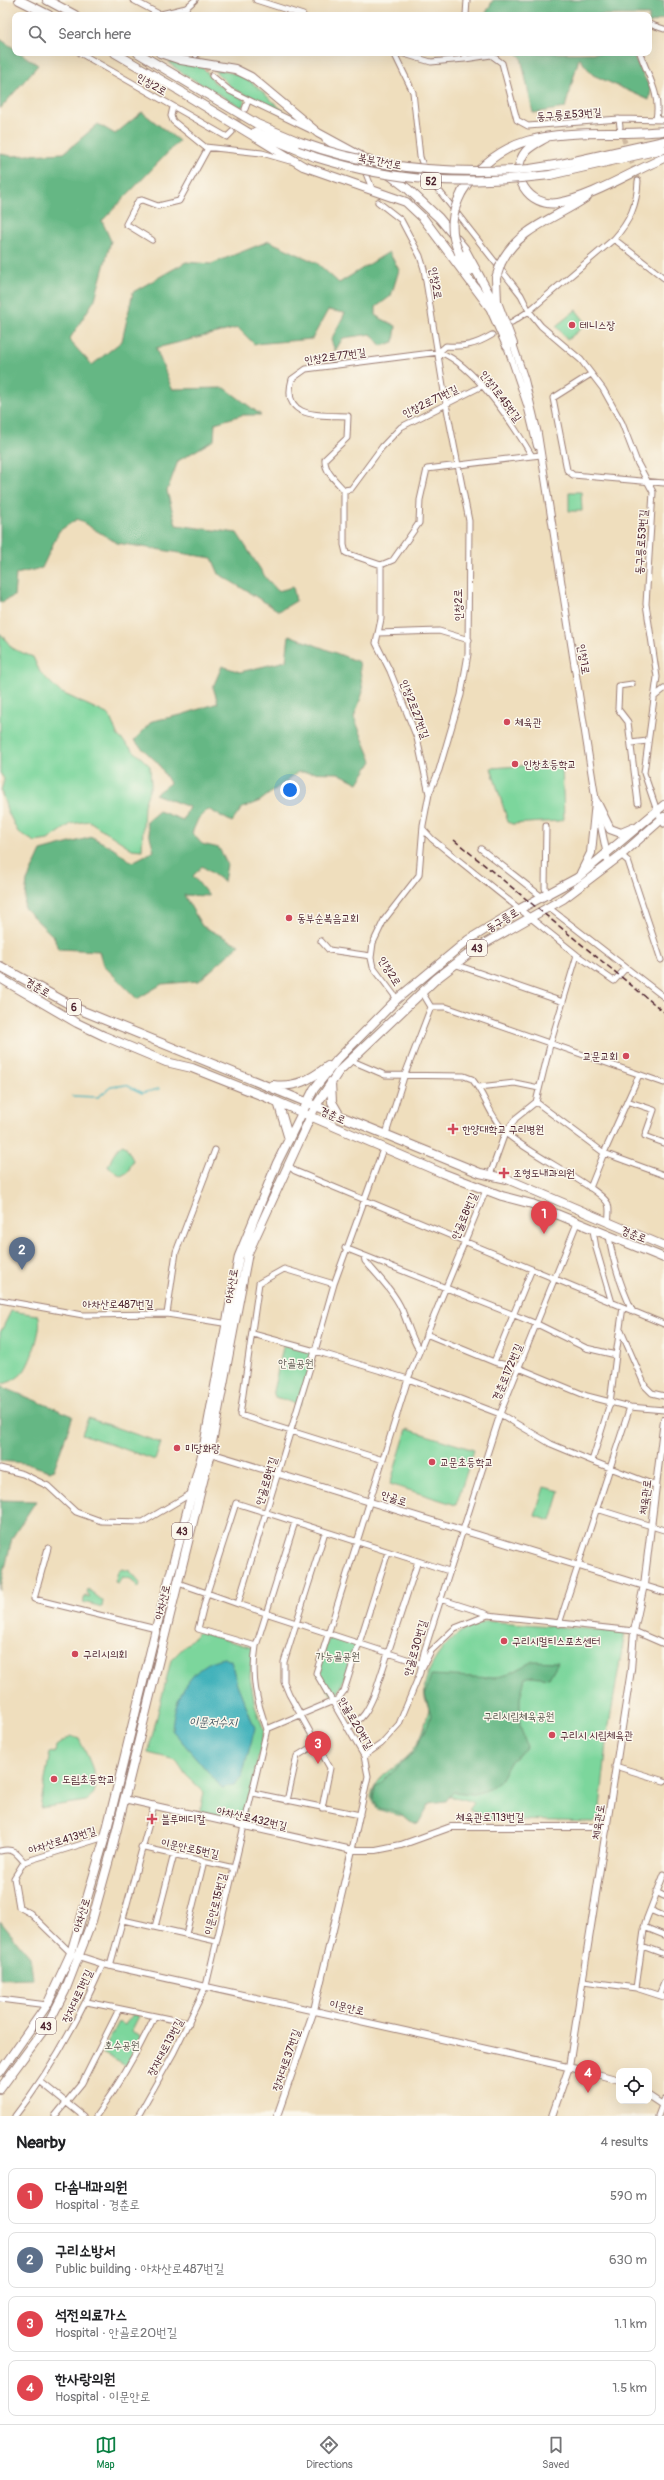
<!DOCTYPE html>
<meta charset="utf-8">
<style>
body{margin:0;font-family:Pangolin,"Poor Story",sans-serif;background:#f2f2f2;color:#202124}
.controls{position:absolute;right:12px;bottom:12px;display:grid;overflow:hidden;border-radius:8px;box-shadow:0 4px 16px #0002}
.controls button{width:36px;height:36px;display:grid;place-items:center;padding:0;border:0;border-bottom:1px solid #e0e0e0;background:#fff;color:#202124;font:20px sans-serif}
.you{position:absolute;left:290px;top:790px;width:14px;height:14px;margin:-10px;border:3px solid #fff;border-radius:50%;background:#1a73e8;box-shadow:0 0 0 6px #1a73e833}
.badge{display:grid;place-items:center;width:26px;height:26px;border-radius:50%;background:#0b8043;color:#fff;font-size:13px;font-weight:700}
.pin{position:absolute;translate:-50% -33px;filter:drop-shadow(0 1px 2px #0008)}
.pin::after{content:'';position:absolute;top:21px;width:14px;height:12px;background:inherit;clip-path:polygon(0 0,100% 0,50% 100%)}
.list{margin:0;padding:0;list-style:none}
h2{display:flex;justify-content:space-between;align-items:center;height:52px;margin:0;padding:0 16px;font-size:17px}
h2 small{font-size:13px;font-weight:400;color:#757577}
.list li{display:grid;grid-template-columns:26px 1fr auto;gap:12px;align-items:center;box-sizing:border-box;height:56px;margin:0 8px 8px;padding:0 8px;border:1px solid #e0e0e0;border-radius:8px}
.list b{display:block;font-size:15px;white-space:nowrap}
.list p{margin:0;font-size:13px;white-space:nowrap;color:#757577}
.list em{font-size:13px;font-style:normal;color:#757577}
.icon{flex:none;width:22px;height:22px;fill:none;stroke:currentColor;stroke-width:2;stroke-linecap:round;stroke-linejoin:round}
.map{position:relative;flex:none;width:664px;height:2116px;overflow:hidden}
.search{position:absolute;background:#fff;box-shadow:0 4px 16px #0002;left:12px;right:12px;top:12px;height:44px;display:flex;align-items:center;gap:10px;box-sizing:border-box;padding:0 14px;border-radius:8px;color:#757577;font-size:15px}
.sheet{height:308px;background:#fff}
nav{display:flex;justify-content:space-around;align-items:center;box-sizing:border-box;height:56px;border-top:1px solid #e0e0e0;background:#fff;font-size:11px;color:#757577}
nav a{display:grid;justify-items:center;gap:2px}
nav .on{color:#0b8043}
.map>svg:first-child{display:block}
</style>
<div class="map">
<svg width="664" height="2116" viewBox="0 0 664 2116">
<rect width="100%" height="100%" fill="#fbf7ec"/>
<filter id="ink" filterUnits="userSpaceOnUse"><feTurbulence type="fractalNoise" baseFrequency=".025" numOctaves="2"/><feDisplacementMap in="SourceGraphic" scale="8" xChannelSelector="R" yChannelSelector="G"/><feConvolveMatrix kernelMatrix="1 2 1 2 8 2 1 2 1" color-interpolation-filters="sRGB"/></filter>
<filter id="wash" filterUnits="userSpaceOnUse"><feTurbulence type="fractalNoise" baseFrequency=".012" numOctaves="4" result="noise"/><feDisplacementMap in="SourceGraphic" scale="16" xChannelSelector="R" yChannelSelector="G"/><feGaussianBlur stdDeviation="0.9" result="paint"/><feColorMatrix in="noise" values="0 0 0 0 0 0 0 0 0 0 0 0 0 0 0 0 0 1.4 0 .05"/><feComposite in="paint" operator="in"/></filter>
<g filter="url(#wash)">
<rect width="100%" height="100%" fill="#efdebd"/>
<path fill="#7cd69c" stroke="#637a64" d="M 170,61 L 204,68 L 214,82 L 245,100 L 243,106 L 241,107 L 182,73 L 169,63 Z
M 214,70 L 226,71 L 247,78 L 291,118 L 232,88 Z
M 576,310 L 587,324 L 567,340 L 556,326 Z
M 569,492 L 581,492 L 582,511 L 569,511 Z
M 0,633 L 13,649 L 33,657 L 40,672 L 60,692 L 109,715 L 118,736 L 150,766 L 151,785 L 144,805 L 142,850 L 132,849 L 89,821 L 71,824 L 48,840 L 35,842 L 18,832 L 7,810 L 1,791 L 4,779 L 0,773 Z
M 562,763 L 564,819 L 559,821 L 512,824 L 508,822 L 491,768 Z
M 122,1144 L 125,1145 L 133,1160 L 128,1172 L 121,1176 L 108,1167 L 114,1153 Z
M 11,1311 L 38,1315 C 44,1324 31,1362 24,1371 C 19,1378 8,1384 0,1384 L 0,1333 Z
M 284,1343 L 315,1351 L 300,1405 L 275,1397 L 273,1391 Z
M 88,1418 L 161,1443 L 155,1460 L 82,1434 Z
M 407,1429 L 474,1450 L 456,1505 L 390,1484 Z
M 544,1487 L 560,1491 L 551,1521 L 535,1516 Z
M 122,1569 L 130,1571 L 140,1582 L 139,1588 L 131,1579 L 122,1577 L 118,1583 L 115,1582 L 118,1572 Z
M 88,1589 L 103,1601 L 102,1607 L 83,1602 L 85,1596 L 90,1597 L 87,1592 Z
M 487,1621 L 625,1632 L 609,1725 L 599,1817 L 593,1822 L 482,1819 L 480,1814 L 469,1810 L 474,1803 C 465,1798 448,1795 437,1798 C 428,1801 420,1811 411,1814 C 400,1818 387,1812 377,1809 L 371,1797 C 377,1773 396,1770 411,1753 C 422,1739 426,1724 429,1708 C 414,1684 439,1648 459,1633 C 466,1628 479,1625 487,1621 Z
M 199,1632 L 253,1648 L 250,1676 L 255,1706 L 264,1730 L 244,1822 L 200,1811 L 204,1792 L 186,1775 L 176,1760 L 148,1753 L 171,1660 Z
M 329,1636 L 356,1645 L 338,1695 L 332,1696 L 318,1674 Z
M 71,1736 L 79,1739 C 86,1754 108,1790 86,1801 L 40,1808 L 50,1752 L 55,1753 L 56,1746 Z
M 132,2014 L 139,2016 L 131,2032 L 141,2037 L 126,2066 L 102,2053 L 119,2022 L 125,2025 Z"/>
<path fill="#65b784" stroke="#586b58" d="M 493,0 L 664,0 L 664,18 L 649,24 L 649,15 L 485,15 Z
M 0,39 L 15,49 L 15,53 L 20,53 L 38,65 L 0,109 Z
M 517,53 L 632,53 L 651,90 L 649,100 L 593,75 L 579,58 L 565,108 L 533,113 L 521,57 Z
M 142,112 L 179,141 L 102,221 L 111,241 L 95,299 L 69,340 L 92,365 L 122,341 L 133,292 L 186,262 L 211,264 L 269,241 L 317,263 L 339,283 L 389,252 L 399,270 L 391,296 L 376,307 L 376,316 L 396,326 L 394,342 L 381,346 L 371,334 L 343,338 L 335,351 L 331,340 L 345,313 L 328,310 L 312,339 L 254,344 L 238,328 L 156,348 L 172,389 L 225,388 L 261,415 L 242,415 L 215,423 L 214,440 L 178,461 L 167,491 L 176,525 L 237,533 L 266,578 L 278,591 L 293,587 L 296,601 L 279,611 L 219,574 L 212,558 L 117,543 L 77,519 L 59,531 L 42,568 L 16,574 L 14,596 L 0,603 L 0,154 L 12,156 L 64,153 L 98,124 L 115,134 Z
M 289,635 L 359,662 L 363,692 L 354,717 L 372,761 L 358,783 L 338,773 L 298,772 L 260,801 L 242,808 L 232,822 L 208,809 L 198,819 L 192,833 L 202,844 L 219,848 L 227,864 L 224,882 L 202,866 L 193,876 L 209,896 L 184,895 L 202,926 L 239,945 L 199,981 L 162,984 L 137,999 L 103,965 L 99,951 L 58,949 L 54,937 L 24,908 L 27,881 L 41,851 L 92,837 L 111,847 L 132,862 L 154,851 L 146,822 L 159,811 L 183,820 L 189,807 L 155,794 L 170,783 L 158,763 L 134,741 L 152,721 L 181,715 L 218,703 L 213,687 L 222,666 L 240,672 L 286,661 Z
M 0,1386 L 73,1416 L 54,1469 L 50,1471 L 24,1463 L 0,1461 Z
M 0,1500 L 36,1501 L 12,1538 L 0,1591 Z
M 533,1661 L 558,1662 L 549,1678 L 532,1676 L 525,1678 L 520,1698 L 520,1726 L 527,1747 L 511,1761 L 500,1780 L 489,1789 L 474,1794 L 453,1792 L 446,1801 L 430,1803 L 418,1824 L 409,1821 L 400,1813 L 379,1808 L 373,1798 L 375,1788 L 415,1751 L 428,1725 L 431,1715 L 425,1695 L 431,1675 L 495,1678 L 508,1674 Z
M 0,1921 L 30,1957 L 33,1978 L 0,1979 Z"/>
<path fill="#43b2bb" stroke="#466873" d="M 224,1658 L 231,1661 L 237,1684 L 255,1728 L 242,1776 L 234,1785 L 222,1788 L 172,1730 C 173,1701 192,1662 224,1658 Z"/>
<g fill="none" stroke-linecap="round" stroke-linejoin="round">
<path stroke="#43b2bb" stroke-width="1.5" d="M 72,1096 L 98,1097 L 111,1087 L 126,1085 L 142,1093 L 159,1089"/>
</g>
</g>
<g filter="url(#ink)">
<g fill="none" stroke-linecap="round" stroke-linejoin="round">
<path stroke="#ceb8a0" stroke-width="5" stroke-dasharray="5 2.5" stroke-linecap="butt" d="M 196,55 L 212,76
M 234,128 L 245,109
M 621,131 L 638,181"/>
<g stroke="#9c7e74" stroke-width="7">
<path id="minor" d="M 133,0 L 161,15
M 256,0 L 303,15
M 161,14 L 186,8 L 195,0
M 466,15 L 467,0
M 649,24 L 664,29
M 80,53 L 227,137 L 232,132
M 195,53 L 196,55
M 394,53 L 413,92 L 420,157 L 426,174 L 521,295 L 529,311 L 541,326 L 581,360 L 603,389 L 622,423 L 637,462 L 653,492 L 646,604 L 657,677 L 644,773 L 657,811 L 664,824
M 401,53 L 431,62 L 465,59
M 465,53 L 465,59 L 491,55 L 502,63 L 517,120 L 528,126 L 619,119 L 620,127
M 640,53 C 648,76 661,95 656,119
M 212,76 L 230,91 L 311,130
M 173,107 L 171,116 L 173,121 L 205,147 L 262,153 L 290,161
M 245,109 L 248,101
M 619,119 L 664,120
M 325,140 L 343,153
M 352,160 L 365,171 L 371,186
M 378,202 L 401,220 L 420,256 L 424,269 L 446,404 L 469,521 L 468,654 L 461,695 L 439,770 L 429,794 L 423,825 L 419,875 L 384,920 L 373,943 L 371,958 L 373,967 L 397,999
M 614,239 L 664,278
M 152,240 L 126,224 L 138,201 L 142,200 L 158,206 L 179,201 L 208,148
M 512,322 L 529,311 L 614,239 C 630,221 637,205 638,181
M 439,352 L 446,346 C 465,347 475,345 492,335
M 591,374 L 553,398 L 567,470 L 573,475 L 664,483
M 344,490 C 336,481 324,471 325,459 L 347,438 L 348,416 C 322,415 280,420 292,379 L 306,369 L 439,352 C 474,364 513,424 532,456 L 541,455
M 344,490 L 344,545 L 346,553 L 381,565 L 381,619 L 376,643 L 390,671 L 417,738 L 429,794
M 344,490 L 351,489 L 382,447 L 401,427 L 482,386
M 381,565 L 393,560 L 419,523 L 420,500 L 427,469 L 532,456
M 378,633 L 439,631 L 469,640
M 632,684 L 619,686 L 618,709 L 628,722 L 638,803
M 654,697 L 664,689
M 631,743 L 647,741
M 546,826 L 545,888 L 548,896
M 423,829 L 432,839 L 577,955 L 550,1045 L 536,1102 L 516,1118 L 505,1133 L 490,1175
M 481,849 L 542,897
M 621,855 L 628,861 L 661,960
M 548,907 L 664,997
M 321,941 L 329,950 L 371,956
M 577,955 L 614,981 L 626,968
M 454,964 L 563,1002
M 431,1007 L 446,1007 L 664,1083
M 350,1060 L 385,1075 L 464,1076 L 472,1079 C 485,1095 491,1119 506,1133 C 524,1151 601,1188 608,1204 C 610,1210 609,1216 608,1222
M 479,1087 L 515,1083 L 539,1088
M 627,1101 L 654,1110 L 645,1136 L 664,1143
M 536,1102 L 604,1153 L 639,1075
M 386,1134 L 404,1077 L 431,1007 L 422,992
M 288,1165 L 295,1171 L 664,1324
M 590,1188 L 604,1153 L 664,1175
M 593,1230 L 596,1248 L 612,1303
M 609,1236 C 613,1263 621,1287 633,1312
M 345,1248 L 537,1324 L 586,1348 L 616,1355 L 623,1307
M 364,1256 L 365,1261 C 378,1276 394,1292 402,1310 C 408,1324 411,1337 419,1350
M 334,1284 L 383,1149
M 0,1300 L 83,1315 L 167,1314 L 229,1324
M 167,1314 L 176,1252 L 215,1150
M 621,1331 L 645,1386 L 652,1393 L 664,1396
M 253,1334 L 315,1351 L 334,1284 L 284,1269 L 259,1283 L 240,1415 L 383,1460
M 426,1334 L 494,1362 L 519,1368 L 587,1396 L 630,1407 L 664,1410
M 616,1355 L 610,1403 L 592,1461 L 657,1486
M 494,1362 L 532,1269
M 0,1468 L 23,1474 L 48,1486 L 76,1512 L 101,1521 L 143,1522 L 192,1493
M 597,1509 L 664,1530
M 48,1548 L 34,1599 L 156,1629
M 178,1583 L 207,1593 L 236,1503 L 449,1571
M 440,1599 L 487,1614
M 238,1604 L 422,1664
M 559,1624 L 630,1407
M 256,1646 L 295,1522
M 422,1668 L 431,1651 L 455,1628 L 488,1615 L 634,1631 L 664,1644
M 347,1728 C 363,1720 368,1710 375,1693 L 418,1561
M 267,1729 L 338,1699 L 344,1691 L 388,1552
M 364,1756 L 381,1744 L 399,1724 L 420,1673 L 424,1652 L 500,1414 L 577,1223
M 615,1766 L 664,1781
M 253,1793 L 360,1815
M 287,1801 L 297,1756 L 315,1745
M 322,1808 L 330,1768 L 289,1694 L 284,1682 L 284,1662 L 325,1532
M 141,1847 L 234,1868
M 352,1850 L 368,1776 L 364,1756 L 316,1673 L 408,1379 L 500,1414 L 551,1444 L 592,1461
M 0,1851 C 13,1848 16,1852 24,1862
M 656,1892 L 664,1896
M 650,1910 L 664,1916
M 123,1920 L 216,1941
M 155,1927 L 174,1854
M 644,1927 L 664,1935
M 186,1934 L 204,1861
M 642,1946 L 664,1954
M 71,1953 L 30,1913 L 19,1907 L 14,1878 L 24,1862 L 105,1837
M 110,1966 L 154,1805
M 583,1981 L 636,1988 L 664,1997
M 636,1988 L 645,1923 L 664,1874
M 659,1995 L 664,1983
M 0,1999 L 47,2005
M 87,2002 L 189,2023
M 41,2082 L 83,2116
M 15,2116 C 52,2069 79,2019 103,1964
M 55,2116 L 82,2083 L 119,2009
M 96,2116 C 119,2084 138,2052 154,2017
M 138,2116 L 174,2052 L 206,1986 L 267,1729 C 256,1700 251,1677 256,1646 L 198,1629 L 207,1593 L 238,1604 L 315,1351 L 408,1379 L 486,1190
M 658,2116 L 664,2100"/>
</g>
<g stroke="#9c7e74" stroke-width="8">
<path id="tertiary" d="M 513,344 L 525,380 L 538,434 L 596,802 L 609,865
M 507,346 L 527,405 L 537,446
M 207,1452 L 664,1592
M 124,1799 L 352,1850 L 376,1850 L 401,1845 L 451,1827 L 607,1827
M 75,1955 L 103,1964 L 590,2072 L 619,2080
M 649,2096 L 664,2106
M 277,2116 L 314,2010 L 352,1850
M 552,2116 L 569,2067 L 631,1670 L 634,1631 L 644,1585 L 664,1420"/>
</g>
<g stroke="#9c7e74" stroke-width="10">
<path id="primary" d="M 597,803 L 610,829 L 621,833 L 633,828
M 581,873 L 591,853 L 596,802
M 0,966 L 78,1009 L 480,1173 L 507,1179 L 664,1246
M 0,978 L 77,1023 L 104,1036 L 166,1062 L 192,1068 L 273,1100 L 442,1173 L 502,1196 L 532,1204 L 664,1258
M 331,1082 L 332,1102 L 340,1116
M 273,1085 C 296,1088 311,1079 328,1066
M 278,1102 L 289,1139
M 0,2072 L 47,2005 L 71,1953 L 105,1837 L 156,1629 L 203,1451 L 239,1256 L 277,1163 L 314,1089 L 337,1060 L 397,999 L 468,940 L 514,912 L 577,878 L 664,805
M 0,2089 L 48,2024 L 65,1991 L 92,1921 L 112,1849 L 210,1453 L 248,1253 L 315,1107 L 339,1071 L 436,979 L 475,949 L 563,899 L 621,855 L 664,817"/>
</g>
<g stroke="#9c7e74" stroke-width="10">
<path id="trunk" d="M 19,0 L 49,15
M 47,0 L 75,15
M 115,53 L 182,92
M 138,53 L 257,124 L 300,142
M 160,53 L 181,60 L 235,69 L 251,77 L 318,133 L 375,164 L 408,189 L 439,218 L 464,248 L 501,316
M 178,90 L 303,166 L 406,202 L 423,218 L 491,309
M 255,132 L 315,157
M 546,138 C 539,142 532,145 526,151 C 507,174 529,208 558,203 C 592,197 631,172 664,158
M 530,169 L 561,164 L 664,141
M 550,175 L 664,149
M 462,192 C 510,115 588,139 664,131
M 459,253 L 470,271
M 501,263 C 518,228 557,218 587,197
M 496,278 L 497,302 L 513,344
M 489,305 L 507,346"/>
</g>
<use href="#minor" stroke="#fff" stroke-width="5"/>
<use href="#tertiary" stroke="#fff" stroke-width="6"/>
<use href="#primary" stroke="#fff" stroke-width="8"/>
<use href="#trunk" stroke="#fff" stroke-width="8"/>
<path stroke="#4a1f2b" stroke-width="1.5" stroke-dasharray="6 3" stroke-linecap="butt" d="M 454,840 L 664,1012"/>
<g stroke="#9c7e74" stroke-width="10" stroke-linecap="butt">
<path id="trunk-bridge" d="M 300,142 C 374,169 451,175 530,169
M 315,157 C 398,183 465,185 550,175
M 459,253 C 449,231 451,213 462,192
M 496,278 L 501,263"/>
</g>
<use href="#trunk-bridge" stroke="#fff" stroke-width="8"/>
</g>
</g>
<g fill="#d1495b" stroke="#fbf7ec" stroke-width="1.5">
<circle cx="572" cy="325" r="4"/>
<circle cx="507" cy="722" r="4"/>
<circle cx="515" cy="764" r="4"/>
<circle cx="289" cy="918" r="4"/>
<circle cx="626" cy="1056" r="4"/>
<path d="M451 1123h4v4h4v4h-4v4h-4v-4h-4v-4h4z"/>
<path d="M502 1167h4v4h4v4h-4v4h-4v-4h-4v-4h4z"/>
<circle cx="177" cy="1448" r="4"/>
<circle cx="432" cy="1462" r="4"/>
<circle cx="504" cy="1641" r="4"/>
<circle cx="75" cy="1654" r="4"/>
<circle cx="552" cy="1735" r="4"/>
<circle cx="54" cy="1779" r="4"/>
<path d="M150 1813h4v4h4v4h-4v4h-4v-4h-4v-4h4z"/>
</g>
<g text-anchor="middle" stroke-width="3" stroke-linejoin="round" paint-order="stroke">
<g fill="#fbf7ec" stroke="#7f6065" stroke-width="1">
<rect x="421" y="173" width="20" height="16" rx="3"/>
<rect x="467" y="940" width="20" height="16" rx="3"/>
<rect x="67" y="999" width="14" height="16" rx="3"/>
<rect x="172" y="1523" width="20" height="16" rx="3"/>
<rect x="36" y="2018" width="20" height="16" rx="3"/>
</g>
<g font-size="10" font-weight="bold" fill="#4a1f2b">
<text x="431" y="185">52</text>
<text x="477" y="952">43</text>
<text x="74" y="1011">6</text>
<text x="182" y="1535">43</text>
<text x="46" y="2030">43</text>
</g>
<g font-size="11" fill="#4a1f2b" stroke="#fbf7ec">
<text transform="translate(152 84) rotate(30)" y="4">인창2로</text>
<text transform="translate(569 114) rotate(-4)" y="4">동구릉로53번길</text>
<text transform="translate(380 161) rotate(11)" y="4">북부간선로</text>
<text transform="translate(436 283) rotate(81)" y="4">인창2로</text>
<text transform="translate(335 356) rotate(-8)" y="4">인창2로77번길</text>
<text transform="translate(501 396) rotate(53)" y="4">인창1로45번길</text>
<text transform="translate(430 401) rotate(-26)" y="4">인창2로71번길</text>
<text transform="translate(641 542) rotate(-86)" y="4">동구릉로53번길</text>
<text transform="translate(458 605) rotate(-91)" y="4">인창2로</text>
<text transform="translate(584 659) rotate(81)" y="4">인창1로</text>
<text transform="translate(415 709) rotate(69)" y="4">인창2로27번길</text>
<text transform="translate(502 920) rotate(-31)" y="4">동구릉로</text>
<text transform="translate(390 971) rotate(58)" y="4">인창2로</text>
<text transform="translate(38 987) rotate(30)" y="4">경춘로</text>
<text transform="translate(333 1115) rotate(24)" y="4">경춘로</text>
<text transform="translate(464 1216) rotate(-67)" y="4">안골로8번길</text>
<text transform="translate(634 1234) rotate(22)" y="4">경춘로</text>
<text transform="translate(231 1286) rotate(-81)" y="4">아차산로</text>
<text x="118" y="1308">아차산로487번길</text>
<text transform="translate(507 1372) rotate(-67)" y="4">경춘로172번길</text>
<text transform="translate(266 1481) rotate(-73)" y="4">안골로8번길</text>
<text transform="translate(645 1497) rotate(-83)" y="4">체육관로</text>
<text transform="translate(394 1498) rotate(18)" y="4">안골로</text>
<text transform="translate(162 1602) rotate(-76)" y="4">아차산로</text>
<text transform="translate(415 1648) rotate(-74)" y="4">안골로30번길</text>
<text transform="translate(356 1723) rotate(60)" y="4">안골로20번길</text>
<text x="490" y="1821">체육관로113번길</text>
<text transform="translate(252 1818) rotate(13)" y="4">아차산로432번길</text>
<text transform="translate(598 1822) rotate(-82)" y="4">체육관로</text>
<text transform="translate(62 1840) rotate(-17)" y="4">아차산로413번길</text>
<text transform="translate(190 1848) rotate(12)" y="4">이문안로5번길</text>
<text transform="translate(215 1904) rotate(-76)" y="4">이문안로15번길</text>
<text transform="translate(81 1915) rotate(-73)" y="4">아차산로</text>
<text transform="translate(77 1996) rotate(-65)" y="4">장자대로1번길</text>
<text transform="translate(347 2007) rotate(13)" y="4">이문안로</text>
<text transform="translate(165 2047) rotate(-62)" y="4">장자대로13번길</text>
<text transform="translate(286 2060) rotate(-71)" y="4">장자대로37번길</text>
</g>
<g font-size="11" fill="#4a1f2b" stroke="#fbf7ec" text-anchor="start">
<text x="580" y="329">테니스장</text>
<text x="515" y="726">체육관</text>
<text x="523" y="768">인창초등학교</text>
<text x="297" y="922">동부순복음교회</text>
<text x="618" y="1060" text-anchor="end">교문교회</text>
<text x="462" y="1133">한양대학교 구리병원</text>
<text x="513" y="1177">조형도내과의원</text>
<text x="185" y="1452">미당화랑</text>
<text x="440" y="1466">교문초등학교</text>
<text x="512" y="1645">구리시멀티스포츠센터</text>
<text x="83" y="1658">구리시의회</text>
<text x="560" y="1739">구리시 시립체육관</text>
<text x="62" y="1783">도림초등학교</text>
<text x="161" y="1823">블루메디칼</text>
</g>
<g font-size="11" fill="#59564d" stroke="#fbf7ec">
<text x="296" y="1367">안골공원</text>
<text x="338" y="1660">가능골공원</text>
<text x="519" y="1720">구리시립체육공원</text>
<text x="122" y="2049">호수공원</text>
</g>
<g font-size="12" font-style="italic" fill="#475a65" stroke="#fbf7ec">
<text x="213" y="1726">이문저수지</text>
</g>
</g>
</svg>
<div class="controls">
<button><svg class="icon" aria-label="locate" viewBox="0 0 24 24"><circle cx="12" cy="12" r="6"/><path d="M12 2v4M12 18v4M2 12h4M18 12h4"/></svg></button>
</div>
<div class="you"></div>
<div class="pin badge" style="left:544px;top:1234px;background:#e0444e">1</div>
<div class="pin badge" style="left:22px;top:1270px;background:#5c6f8a">2</div>
<div class="pin badge" style="left:318px;top:1764px;background:#e0444e">3</div>
<div class="pin badge" style="left:588px;top:2093px;background:#e0444e">4</div>
<div class="search"><svg class="icon" aria-label="search" viewBox="0 0 24 24"><circle cx="10" cy="10" r="6"/><path d="M15 15l6 6"/></svg>Search here</div>
</div>
<section class="sheet">
<h2>Nearby<small>4 results</small></h2>
<ul class="list">
<li><span class="badge" style="background:#e0444e">1</span><div><b>다솜내과의원</b><p>Hospital · 경춘로</p></div><em>590 m</em></li>
<li><span class="badge" style="background:#5c6f8a">2</span><div><b>구리소방서</b><p>Public building · 아차산로487번길</p></div><em>630 m</em></li>
<li><span class="badge" style="background:#e0444e">3</span><div><b>석전의료가스</b><p>Hospital · 안골로20번길</p></div><em>1.1 km</em></li>
<li><span class="badge" style="background:#e0444e">4</span><div><b>한사랑의원</b><p>Hospital · 이문안로</p></div><em>1.5 km</em></li>
</ul>
</section>
<nav>
<a class="on"><svg class="icon" aria-label="map" viewBox="0 0 24 24"><path d="M3 6l6-2 6 2 6-2v14l-6 2-6-2-6 2zM9 4v14M15 6v14"/></svg>Map</a>
<a><svg class="icon" aria-label="directions" viewBox="0 0 24 24"><path d="M12 3l9 9-9 9-9-9zM9 14v-3h6M13 9l2 2-2 2"/></svg>Directions</a>
<a><svg class="icon" aria-label="saved" viewBox="0 0 24 24"><path d="M7 4h10v16l-5-4-5 4z"/></svg>Saved</a>
</nav>
